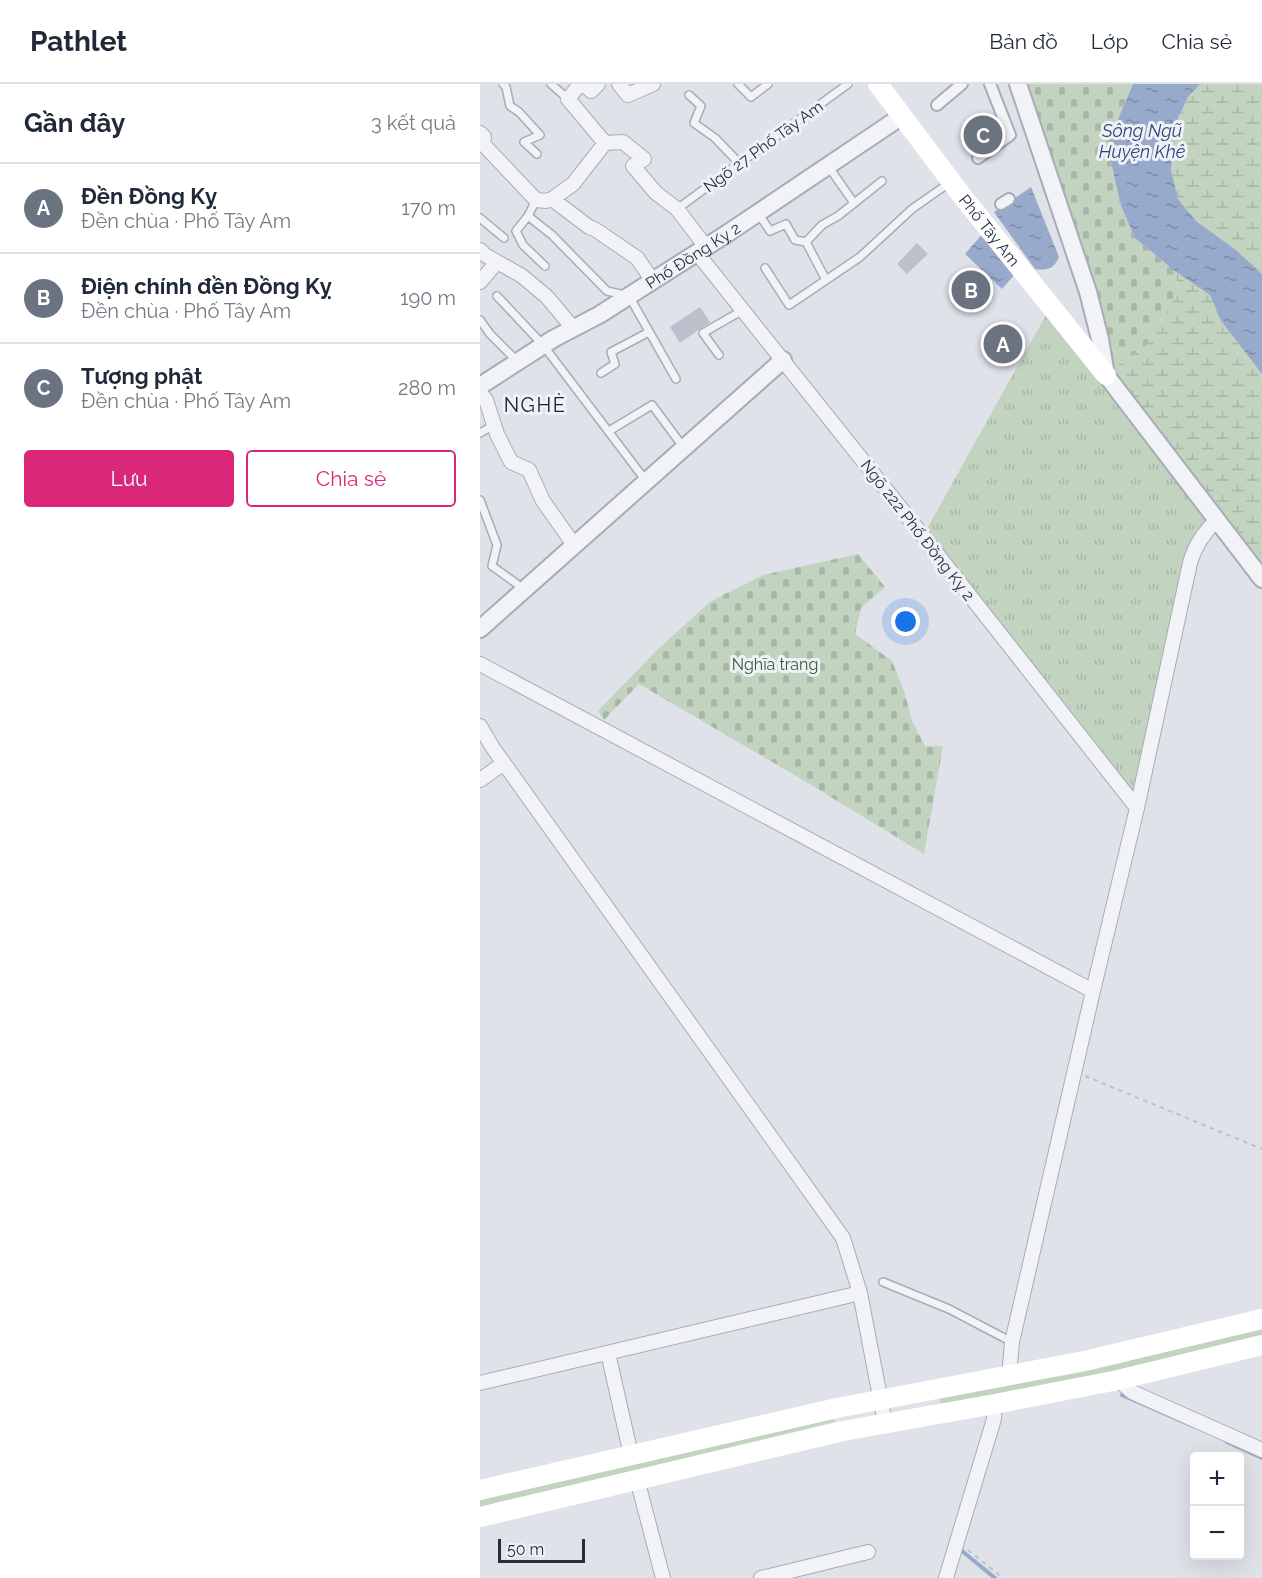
<!DOCTYPE html>
<html lang="vi">
<meta charset="utf-8">
<style>
body{margin:0;font-family:Raleway,sans-serif;background:#f2f2f3;color:#1f2937}
.controls{position:absolute;right:18px;bottom:18px;display:grid;overflow:hidden;border-radius:6px;box-shadow:0 6px 24px #0002}
.controls button{width:54px;height:54px;display:grid;place-items:center;padding:0;border:0;border-bottom:2px solid #e0e1e3;background:#fff;color:#1f2937;font:30px sans-serif}
.scale{position:absolute;left:18px;bottom:15px;width:87px;box-sizing:border-box;padding-left:6px;border:3px solid #272d41;border-top:0;font-size:16px;line-height:21px;white-space:nowrap;color:#272d41;-webkit-text-stroke:4px #eff1f7;paint-order:stroke}
.you{position:absolute;left:426px;top:538px;width:21px;height:21px;margin:-15px;border:4px solid #fff;border-radius:50%;background:#1a73e8;box-shadow:0 0 0 9px #1a73e833}
.badge{display:grid;place-items:center;width:39px;height:39px;border-radius:50%;background:#db2777;color:#fff;font-size:20px;font-weight:700}
.pin{position:absolute;translate:-50% -50%;border:3px solid #fff;box-shadow:0 2px 6px #0006}
.list{margin:0;padding:0;list-style:none}
h2{display:flex;justify-content:space-between;align-items:center;height:78px;margin:0;padding:0 24px;font-size:26px}
h2 small{font-size:20px;font-weight:400;color:#747a83}
.list li{display:grid;grid-template-columns:39px 1fr auto;gap:18px;align-items:center;box-sizing:border-box;height:90px;padding:0 24px;border-top:2px solid #e0e1e3}
.list b{display:block;font-size:22px;white-space:nowrap}
.list p{margin:0;font-size:20px;white-space:nowrap;color:#747a83}
.list em{font-size:20px;font-style:normal;color:#747a83}
.actions{display:flex;gap:12px;padding:18px 24px}
.actions a{flex:1;padding:14px 0;border:2px solid #db2777;border-radius:6px;text-align:center;font-size:21px;color:#db2777}
.actions .main{background:#db2777;color:#fff}
.map{position:relative;flex:none;width:782px;height:1494px;overflow:hidden}
header{display:flex;align-items:center;gap:36px;box-sizing:border-box;height:84px;padding:0 30px;background:#fff;border-bottom:2px solid #e0e1e3}
header strong{font-size:28px}
nav{display:flex;gap:33px;margin-inline-start:auto;font-size:21px}
main{display:flex}
aside{flex:1;background:#fff}
.map>svg:first-child{display:block}
</style>
<header>
<strong>Pathlet</strong>
<nav><a>Bản đồ</a><a>Lớp</a><a>Chia sẻ</a></nav>
</header>
<main>
<aside>
<h2>Gần đây<small>3 kết quả</small></h2>
<ul class="list">
<li><span class="badge" style="background:#6b7280">A</span><div><b>Đền Đồng Kỵ</b><p>Đền chùa · Phố Tây Am</p></div><em>170 m</em></li>
<li><span class="badge" style="background:#6b7280">B</span><div><b>Điện chính đền Đồng Kỵ</b><p>Đền chùa · Phố Tây Am</p></div><em>190 m</em></li>
<li><span class="badge" style="background:#6b7280">C</span><div><b>Tượng phật</b><p>Đền chùa · Phố Tây Am</p></div><em>280 m</em></li>
</ul>
<div class="actions"><a class="main">Lưu</a><a>Chia sẻ</a></div>
</aside>
<div class="map">
<svg width="782" height="1494" viewBox="0 0 782 1494">
<defs>
<pattern id="wetland-marsh" width="20" height="14" patternUnits="userSpaceOnUse" patternTransform="scale(1.5)"><rect width="20" height="14" fill="#c2d4c0"/><path d="M1 5h8M5 5V1M11 12h8M15 12V8" fill="none" stroke="#a7b6a6"/></pattern>
<pattern id="cemetery-stones" width="16" height="16" patternUnits="userSpaceOnUse" patternTransform="scale(1.5)"><rect width="16" height="16" fill="#c2d4c0"/><path d="M2 7V4a2 2 0 0 1 4 0v3zM10 15v-3a2 2 0 0 1 4 0v3z" fill="#a7b6a6"/></pattern>
<pattern id="park-tufts" width="24" height="20" patternUnits="userSpaceOnUse" patternTransform="scale(1.5)"><rect width="24" height="20" fill="#c2d4c0"/><path d="M3 7l-1-3M5 7V3M7 7l1-3M15 17l-1-3M17 17v-4M19 17l1-3" fill="none" stroke="#a7b6a6"/></pattern>
<pattern id="water-ripples" width="26" height="14" patternUnits="userSpaceOnUse" patternTransform="scale(1.5)"><rect width="26" height="14" fill="#98aacb"/><path d="M2 4q2-2 4 0t4 0M15 11q2-2 4 0t4 0" fill="none" stroke="#7c8ba6"/></pattern>
</defs>
<rect width="100%" height="100%" fill="#dfe2e9"/>
<path fill="#c2d4c0" d="M 782,1244 L 782,1252 L 618,1291 L 463,1320 L 460,1318 L 460,1315 L 463,1313 L 604,1288 Z
M 355,1333 L 354,1338 L 0,1424 L 0,1416 L 213,1364 Z"/>
<path fill="url(#wetland-marsh)" d="M 720,0 L 782,0 L 782,190 L 756,166 L 716,137 L 698,115 L 691,86 L 693,45 L 708,13 Z
M 696,188 L 730,211 L 741,237 L 782,290 L 782,495 L 626,291 L 666,261 L 697,210 Z"/>
<path fill="url(#cemetery-stones)" d="M 538,0 L 653,0 L 633,47 L 631,78 L 641,122 L 655,154 L 696,188 L 697,210 L 666,261 L 626,291 Z
M 378,470 L 405,503 L 381,524 L 375,550 L 412,577 L 425,610 L 432,637 L 445,662 L 463,662 L 444,770 L 328,699 L 159,600 L 124,636 L 118,627 L 176,567 L 231,517 L 283,491 Z"/>
<path fill="url(#park-tufts)" d="M 571,222 L 737,436 L 724,449 L 657,724 L 443,452 Z"/>
<path fill="url(#water-ripples)" d="M 653,0 L 720,0 L 708,13 L 693,45 L 691,86 L 698,115 L 716,137 L 756,166 L 782,190 L 782,290 L 741,237 L 730,211 L 696,188 L 655,154 L 641,122 L 631,78 L 633,47 Z
M 551,103 L 579,173 C 575,184 566,187 555,185 L 514,128 Z
M 504,148 L 535,190 L 522,205 L 485,170 Z"/>
<g fill="none" stroke-linecap="round" stroke-linejoin="round">
<path stroke="#98aacb" stroke-width="4" d="M 642,1311 L 713,1342
M 747,1358 L 782,1374
M 482,1467 L 515,1494"/>
</g>
<path fill="#bcc0cc" d="M 437,159 L 448,170 L 427,190 L 417,180 Z
M 487,187 L 505,205 L 492,219 L 487,215 L 480,223 L 471,214 L 478,207 L 473,202 Z
M 220,223 L 230,238 L 200,259 L 190,243 Z
M 527,241 L 541,254 L 518,278 L 504,265 Z"/>
<g fill="none" stroke-linecap="round" stroke-linejoin="round">
<g stroke="#a8acb7" stroke-width="10">
<path id="service" d="M 23,0 L 26,3 L 30,22 L 39,28 L 60,51 L 44,58 L 57,70
M 71,0 L 88,15
M 258,0 L 271,13 L 288,0
M 209,11 L 221,22 L 214,39 L 235,54 L 259,79
M 348,82 L 374,119
M 56,116 L 48,132 L 72,151 L 127,207 L 149,212 L 196,295
M 197,125 L 368,0
M 278,129 L 290,147 L 306,140 L 315,156 L 326,158 L 346,196
M 48,132 L 36,147 L 43,161 L 65,182
M 0,134 L 24,154
M 326,158 L 342,141 L 358,132 L 402,97
M 285,184 L 309,221 L 380,173 L 432,125 L 469,99
M 17,212 L 63,261 L 166,397
M 0,236 L 10,250 L 38,278
M 239,271 L 223,249 L 263,226
M 121,289 L 135,280 L 131,268 L 169,248
M 129,347 L 172,321 L 204,364
M 0,349 L 14,341
M 0,416 L 17,461 L 12,482 L 44,505
M 403,1198 L 469,1225 L 532,1258"/>
</g>
<g stroke="#a8acb7" stroke-width="14">
<path id="pedestrian" d="M 457,21 L 482,0
M 498,74 L 530,51 L 510,0
M 521,120 L 529,115"/>
</g>
<g stroke="#a8acb7" stroke-width="16">
<path id="minor" d="M 100,0 L 88,15 L 125,59 L 143,58 L 164,75 L 153,82 L 176,109 L 197,125 L 226,163
M 104,0 L 111,7 L 118,0
M 139,0 L 148,11 L 173,0
M 0,49 L 4,53 L 3,60 L 56,116 L 66,117 L 72,115 L 109,143 L 116,146 L 157,174 L 173,197
M 72,115 L 93,100 L 125,59
M 0,166 L 5,171 L 42,192 L 67,213 L 93,244
M 217,169 L 443,452 L 657,724
M 0,198 L 17,178
M 0,309 L 6,316 L 17,350 L 31,378 L 49,386 L 63,417 L 94,461
M 0,580 L 613,907
M 0,642 L 13,664 L 363,1154 L 380,1209 L 405,1339
M 0,696 L 24,679
M 128,1269 L 151,1371
M 529,1292 L 532,1258 L 613,907 L 657,724 L 710,479 C 715,461 724,448 737,436
M 638,1296 L 652,1308 L 782,1366
M 0,1299 L 380,1209
M 157,1395 L 183,1494
M 281,1494 L 298,1490
M 299,1494 L 298,1490 L 388,1468
M 466,1494 L 514,1335 L 515,1320"/>
</g>
<g stroke="#a8acb7" stroke-width="20">
<g id="tertiary">
<path d="M 538,0 L 608,208 L 620,255 L 626,291 L 782,495"/>
<path id="s1" d="M 0,302 L 73,255 L 119,231 L 248,149 L 422,32"/>
<path d="M 0,545 L 303,276"/>
</g>
</g>
<path stroke="#bdc0c8" stroke-width="2" stroke-dasharray="4.5 4.5" stroke-linecap="butt" d="M 605,992 L 782,1065
M 488,1466 L 523,1494"/>
<use href="#service" stroke="#f2f3f7" stroke-width="7"/>
<use href="#pedestrian" stroke="#f2f3f7" stroke-width="10"/>
<use href="#minor" stroke="#f2f3f7" stroke-width="14"/>
<use href="#tertiary" stroke="#f2f3f7" stroke-width="16"/>
<g stroke="#fff" stroke-width="20">
<path id="s2" d="M 398,0 L 483,113 L 626,291"/>
<path d="M 0,1406 L 357,1324 L 604,1277 L 782,1235"/>
<path d="M 0,1433 L 363,1347 L 515,1320 L 638,1296 L 782,1261"/>
</g>
</g>
<g text-anchor="middle" stroke-width="6" stroke-linejoin="round" paint-order="stroke">
<g font-size="16" fill="#272d41" stroke="#eff1f7">
<text transform="translate(283 62) rotate(-36)" y="6">Ngõ 27 Phố Tây Am</text>
<text dy="6" stroke="none"><textPath href="#s2" startOffset="184">Phố Tây Am</textPath></text>
<text dy="6" stroke="none"><textPath href="#s1" startOffset="250">Phố Đồng Kỵ 2</textPath></text>
<text transform="translate(438 446) rotate(52)" y="6">Ngõ 222 Phố Đồng Kỵ 2</text>
</g>
<g font-size="16" fill="#365e33" stroke="#eff1f7">
<text x="295" y="586">Nghĩa trang</text>
</g>
<g font-size="18" font-style="italic" fill="#2f4577" stroke="#eff1f7">
<text x="662" y="53">Sông Ngũ<tspan x="662" dy="21">Huyện Khê</tspan></text>
</g>
<g font-size="20" letter-spacing="1.5" fill="#191e32" stroke="#eff1f7">
<text x="55" y="328">NGHÈ</text>
</g>
</g>
</svg>
<div class="controls">
<button>+</button>
<button>−</button>
</div>
<div class="scale">50 m</div>
<div class="you"></div>
<div class="pin badge" style="left:523px;top:260px;background:#6b7280">A</div>
<div class="pin badge" style="left:491px;top:206px;background:#6b7280">B</div>
<div class="pin badge" style="left:503px;top:51px;background:#6b7280">C</div>
</div>
</main>
